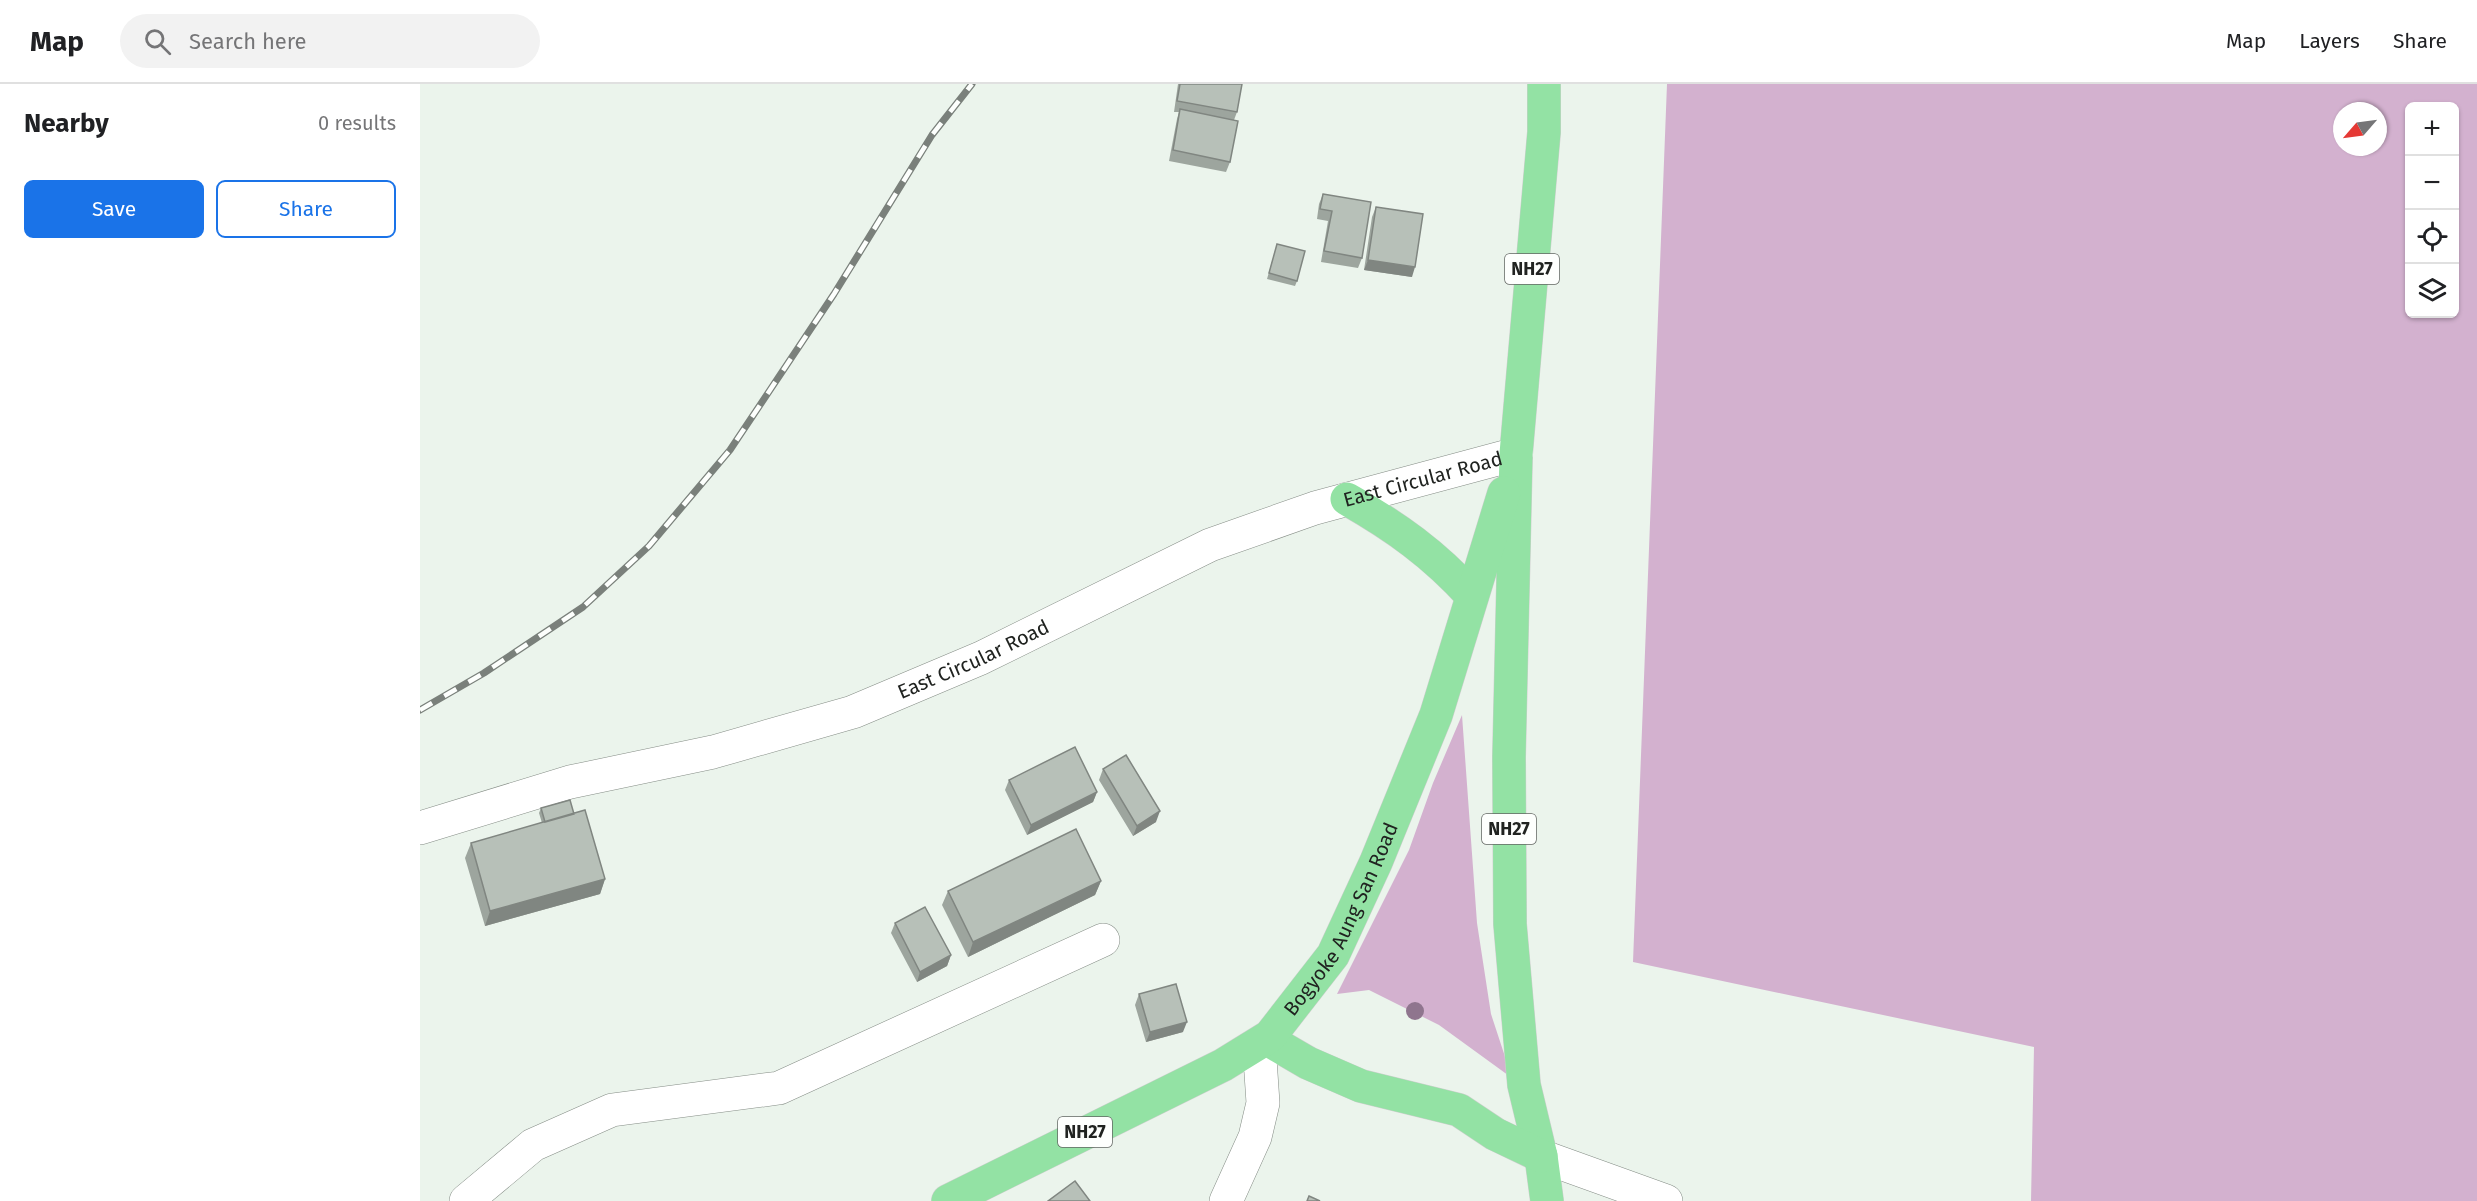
<!DOCTYPE html>
<meta charset="utf-8">
<style>
body{margin:0;font-family:"Fira Sans",sans-serif;background:#f2f2f2;color:#202124}
.controls{position:absolute;right:18px;top:18px;display:grid;overflow:hidden;border-radius:9px;box-shadow:0 2px 4px #0004}
.controls button{width:54px;height:54px;display:grid;place-items:center;padding:0;border:0;border-bottom:2px solid #e0e0e0;background:#fff;color:#202124;font:30px sans-serif}
.compass{position:absolute;left:1913px;top:18px;width:54px;height:54px;border-radius:50%;background:#fff;box-shadow:0 2px 4px #0004;rotate:242deg}
.list{margin:0;padding:0;list-style:none}
h2{display:flex;justify-content:space-between;align-items:center;height:78px;margin:0;padding:0 24px;font-size:26px}
h2 small{font-size:20px;font-weight:400;color:#757577}
.actions{display:flex;gap:12px;padding:18px 24px}
.actions a{flex:1;padding:14px 0;border:2px solid #1a73e8;border-radius:9px;text-align:center;font-size:21px;color:#1a73e8}
.actions .main{background:#1a73e8;color:#fff}
.icon{flex:none;width:33px;height:33px;fill:none;stroke:currentColor;stroke-width:2;stroke-linecap:round;stroke-linejoin:round}
.map{position:relative;flex:none;width:2057px;height:1117px;overflow:hidden}
header{display:flex;align-items:center;gap:36px;box-sizing:border-box;height:84px;padding:0 30px;background:#fff;border-bottom:2px solid #e0e0e0}
header strong{font-size:28px}
nav{display:flex;gap:33px;margin-inline-start:auto;font-size:21px}
.search{width:420px;height:54px;background:#f2f2f2;display:flex;align-items:center;gap:15px;box-sizing:border-box;padding:0 21px;border-radius:33px;color:#757577;font-size:22px}
main{display:flex}
aside{flex:1;background:#fff}
.map>svg:first-child{display:block}
</style>
<header>
<strong>Map</strong>
<div class="search"><svg class="icon" aria-label="search" viewBox="0 0 24 24"><circle cx="10" cy="10" r="6"/><path d="M15 15l6 6"/></svg>Search here</div>
<nav><a>Map</a><a>Layers</a><a>Share</a></nav>
</header>
<main>
<aside>
<h2>Nearby<small>0 results</small></h2>
<ul class="list">
</ul>
<div class="actions"><a class="main">Save</a><a>Share</a></div>
</aside>
<div class="map">
<svg width="2057" height="1117" viewBox="0 0 2057 1117">
<rect width="100%" height="100%" fill="#ebf4ec"/>
<path fill="#d3b1cf" fill-rule="evenodd" d="M 1247,0 L 2057,0 L 2057,1117 L 1611,1117 L 1614,963 L 1213,878 ZM 1990,22 L 2034,22 L 2034,230 L 1990,230 ZM 1922,27 L 1958,27 L 1958,63 L 1922,63 Z
M 1042,631 L 1057,839 L 1071,930 L 1092,994 L 1019,941 L 949,906 L 917,910 L 989,766 L 1013,699 Z"/>
<g fill="none" stroke-linecap="round" stroke-linejoin="round">
<g stroke="#858d86" stroke-width="34">
<g id="minor">
<path id="s1" d="M 0,744 L 150,698 L 293,668 L 433,628 L 561,574 L 790,461 L 895,424 L 1096,370"/>
<path d="M 1121,1072 L 1246,1117"/>
<path d="M 46,1117 L 113,1061 L 192,1026 L 359,1004 L 683,856"/>
<path d="M 806,1117 L 835,1053 L 843,1019 L 839,960"/>
</g>
</g>
<g stroke="#cecfce" stroke-width="34">
<g id="highway">
<path d="M 1124,0 L 1124,48 L 1096,370 L 1089,673 L 1090,840 L 1104,1001 L 1121,1072 L 1127,1117"/>
<path d="M 927,415 C 976,443 1014,470 1052,512"/>
<path d="M 850,952 L 857,961 L 888,979 L 941,1002 L 1039,1026 L 1075,1050 L 1121,1072"/>
<path id="s2" d="M 528,1117 L 803,981 L 850,952 L 913,871 L 956,778 L 1016,631 L 1084,409"/>
</g>
</g>
<use href="#minor" stroke="#fff" stroke-width="33"/>
<use href="#highway" stroke="#93e2a4" stroke-width="33"/>
<g stroke="#7a807b" stroke-width="7">
<path id="rail" d="M 0,626 L 64,589 L 163,523 L 229,462 L 310,366 L 414,210 L 512,51 L 552,0"/>
</g>
<use href="#rail" stroke="#fdfffd" stroke-width="4.5" stroke-dasharray="14" stroke-linecap="butt"/>
</g>
<circle fill="#8f758e" cx="995" cy="927" r="9"/>
<path fill="#9da59e" d="M 758,0 L 822,0 L 817,28 L 814,36 L 810,78 L 806,88 L 749,77 L 757,35 L 759,28 L 754,28 Z
M 903,110 L 942,174 L 938,184 L 901,178 L 908,137 L 897,135 L 899,120 Z
M 956,123 L 992,193 L 944,186 L 952,133 Z
M 857,160 L 877,197 L 875,202 L 847,195 Z
M 683,685 L 736,738 L 713,752 L 679,696 Z
M 589,696 L 677,708 L 673,718 L 607,751 L 585,706 Z
M 121,724 L 154,730 L 185,795 L 180,810 L 65,842 L 45,774 L 51,759 L 122,739 L 119,729 Z
M 681,797 L 675,811 L 548,873 L 522,821 L 528,807 Z
M 475,839 L 531,871 L 527,882 L 497,898 L 471,849 Z
M 719,910 L 763,948 L 726,958 L 715,921 Z"/>
<path fill="#808681" d="M 948,176 L 995,183 L 992,193 L 944,186 Z
M 677,708 L 673,718 L 607,751 L 611,741 Z
M 740,727 L 736,738 L 713,752 L 717,742 Z
M 185,795 L 180,810 L 65,842 L 70,827 Z
M 681,797 L 675,811 L 548,873 L 553,858 Z
M 531,871 L 527,882 L 497,898 L 500,888 Z
M 767,938 L 763,948 L 726,958 L 730,948 Z"/>
<path fill="#b7c0b8" stroke="#808681" stroke-width="1.5" d="M 760,0 L 822,0 L 817,28 L 757,17 Z
M 760,25 L 818,37 L 810,78 L 753,66 Z
M 903,110 L 951,118 L 942,174 L 904,167 L 912,127 L 900,125 Z
M 956,123 L 1003,130 L 995,183 L 948,176 Z
M 857,160 L 885,167 L 877,197 L 849,189 Z
M 655,663 L 677,708 L 611,741 L 589,696 Z
M 706,671 L 740,727 L 717,742 L 683,685 Z
M 150,716 L 154,730 L 125,738 L 121,724 Z
M 165,726 L 185,795 L 70,827 L 51,759 Z
M 656,745 L 681,797 L 553,858 L 528,807 Z
M 505,823 L 531,871 L 500,888 L 475,839 Z
M 756,900 L 767,938 L 730,948 L 719,910 Z
M 655,1097 L 670,1117 L 628,1117 Z
M 889,1112 L 900,1117 L 887,1117 Z"/>
<g text-anchor="middle" stroke-width="4.5" stroke-linejoin="round" paint-order="stroke">
<g fill="#fdfffd" stroke="#626562" stroke-width="1.5">
<rect x="1085" y="170" width="54" height="30" rx="4.5"/>
<rect x="1062" y="730" width="54" height="30" rx="4.5"/>
<rect x="638" y="1033" width="54" height="30" rx="4.5"/>
</g>
<g font-size="18" font-weight="bold" fill="#202320">
<text x="1112" y="191">NH27</text>
<text x="1089" y="751">NH27</text>
<text x="665" y="1054">NH27</text>
</g>
<g font-size="20" fill="#202320" stroke="#fdfffd">
<text dy="7" stroke="none"><textPath href="#s1" startOffset="1066">East Circular Road</textPath></text>
<text dy="7" stroke="none"><textPath href="#s1" startOffset="580">East Circular Road</textPath></text>
<text dy="7" stroke="none"><textPath href="#s2" startOffset="500">Bogyoke Aung San Road</textPath></text>
</g>
</g>
</svg>
<div class="controls">
<button>+</button>
<button>−</button>
<button><svg class="icon" aria-label="locate" viewBox="0 0 24 24"><circle cx="12" cy="12" r="6"/><path d="M12 2v4M12 18v4M2 12h4M18 12h4"/></svg></button>
<button><svg class="icon" aria-label="layers" viewBox="0 0 24 24"><path d="M12 4l9 5-9 5-9-5zM3 14l9 5 9-5"/></svg></button>
</div>
<svg class="compass" viewBox="-18 -18 36 36"><path d="M0-13l5 13h-10z" fill="#e53935"/><path d="M0 13l5-13h-10z" fill="#757577"/></svg>
</div>
</main>
